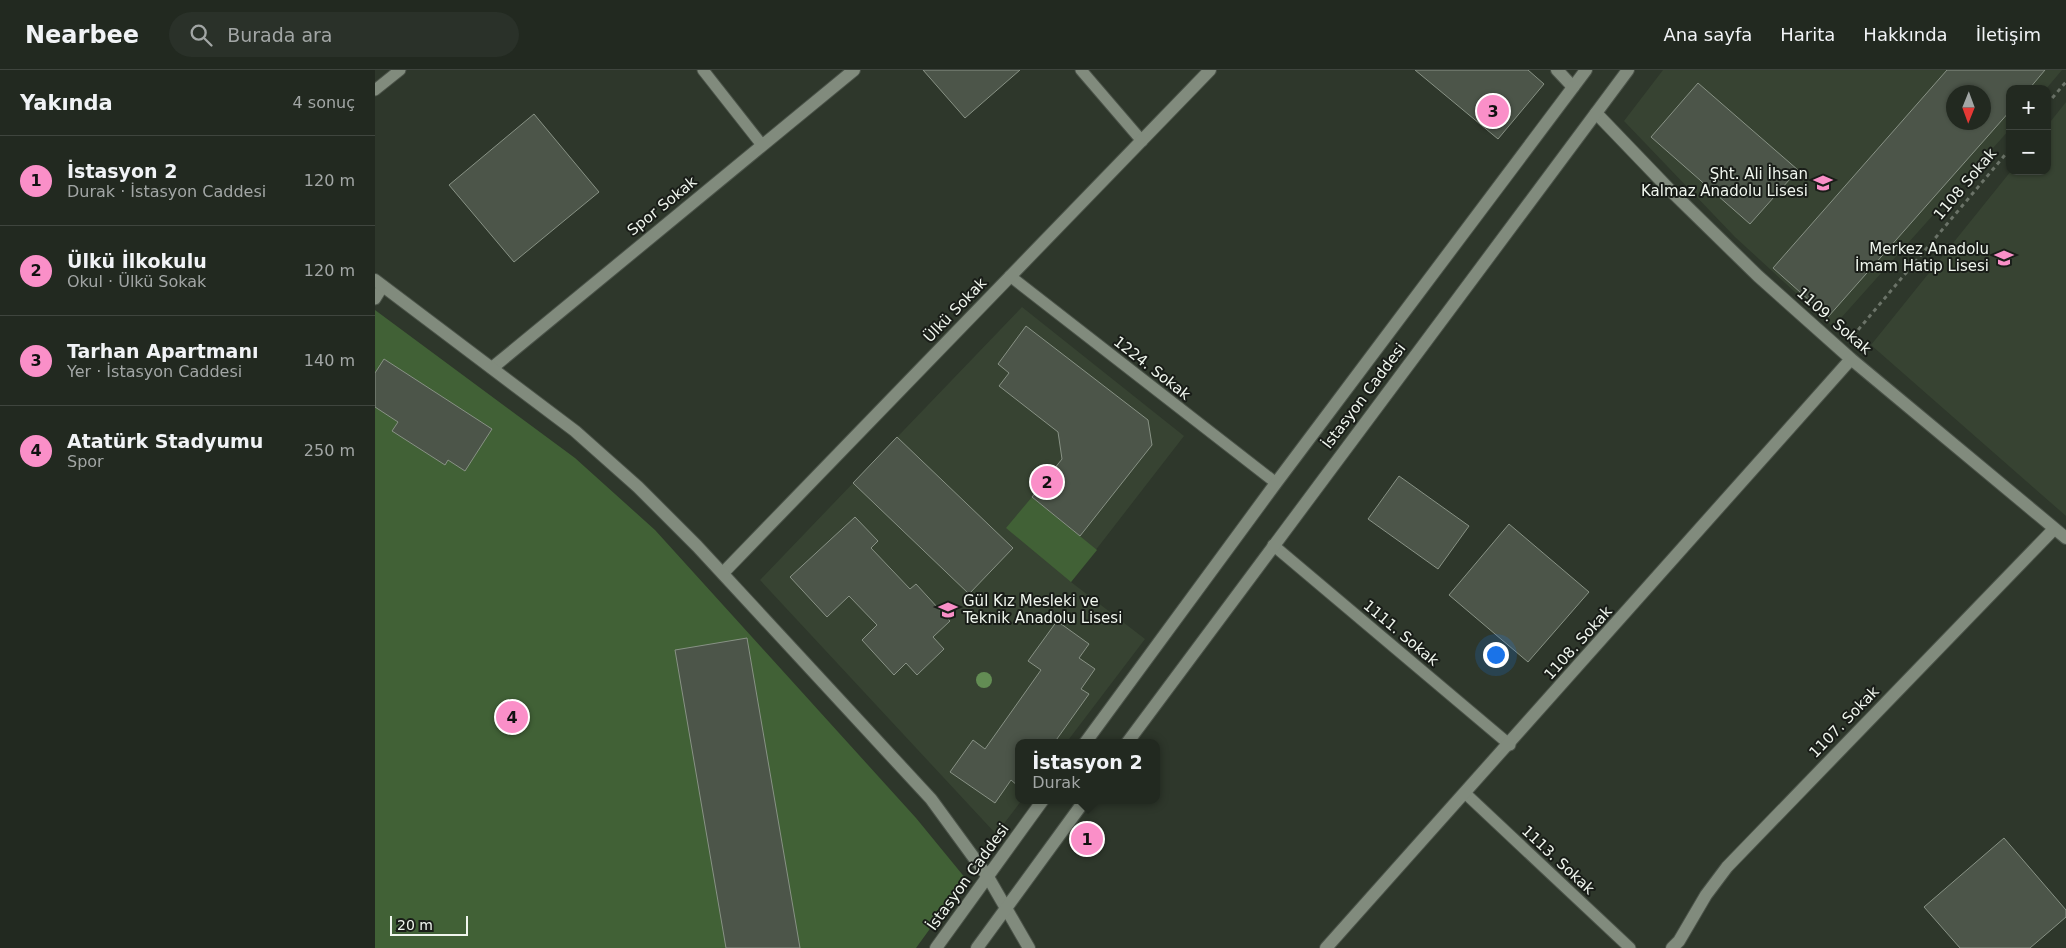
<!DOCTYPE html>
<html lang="tr">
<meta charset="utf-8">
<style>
body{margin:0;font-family:"DejaVu Sans",sans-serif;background:#2a3129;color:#f1f3f6}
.controls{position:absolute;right:15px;top:15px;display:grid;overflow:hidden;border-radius:10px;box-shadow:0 1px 4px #0004}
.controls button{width:45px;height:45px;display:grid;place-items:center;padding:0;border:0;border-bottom:1px solid #3f453e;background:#222920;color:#f1f3f6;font:25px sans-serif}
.compass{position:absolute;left:1571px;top:15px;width:45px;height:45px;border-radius:50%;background:#222920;box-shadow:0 1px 4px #0004;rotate:181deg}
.scale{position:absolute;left:15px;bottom:12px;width:78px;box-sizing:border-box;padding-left:5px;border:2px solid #f0f6ee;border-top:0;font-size:14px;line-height:18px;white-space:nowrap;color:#f0f6ee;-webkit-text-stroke:4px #191d18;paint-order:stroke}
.you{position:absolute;left:1120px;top:584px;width:18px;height:18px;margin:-12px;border:4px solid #fff;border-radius:50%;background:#1a73e8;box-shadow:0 0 0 8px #1a73e833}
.badge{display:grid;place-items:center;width:32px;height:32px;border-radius:50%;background:#fa8fc8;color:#111;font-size:16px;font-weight:700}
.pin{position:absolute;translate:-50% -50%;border:2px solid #fff;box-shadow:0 1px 5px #0006}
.popup{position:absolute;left:640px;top:669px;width:145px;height:65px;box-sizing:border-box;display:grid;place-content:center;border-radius:10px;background:#222920;filter:drop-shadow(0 1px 4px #0005);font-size:16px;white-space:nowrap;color:#a2a6a5}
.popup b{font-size:19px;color:#f1f3f6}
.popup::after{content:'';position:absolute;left:50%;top:100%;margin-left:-10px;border:10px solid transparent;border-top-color:#222920}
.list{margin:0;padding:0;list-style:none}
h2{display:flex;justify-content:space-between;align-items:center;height:65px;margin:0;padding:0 20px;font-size:21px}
h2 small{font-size:16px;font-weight:400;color:#a2a6a5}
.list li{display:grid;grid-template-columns:32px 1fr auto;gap:15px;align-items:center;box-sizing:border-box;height:90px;padding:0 20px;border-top:1px solid #3f453e}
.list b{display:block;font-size:19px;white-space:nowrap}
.list p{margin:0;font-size:16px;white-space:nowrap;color:#a2a6a5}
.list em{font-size:16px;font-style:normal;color:#a2a6a5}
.icon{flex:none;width:28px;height:28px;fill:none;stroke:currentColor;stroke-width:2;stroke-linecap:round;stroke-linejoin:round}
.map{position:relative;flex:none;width:1691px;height:878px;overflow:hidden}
header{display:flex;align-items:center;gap:30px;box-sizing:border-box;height:70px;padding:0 25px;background:#222920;border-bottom:1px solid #3f453e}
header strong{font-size:24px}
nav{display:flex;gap:28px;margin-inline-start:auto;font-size:18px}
.search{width:350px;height:45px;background:#2a3129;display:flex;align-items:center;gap:12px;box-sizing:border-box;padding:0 18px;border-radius:28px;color:#a2a6a5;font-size:19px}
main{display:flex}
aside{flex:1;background:#222920}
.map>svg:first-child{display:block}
</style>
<header>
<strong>Nearbee</strong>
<div class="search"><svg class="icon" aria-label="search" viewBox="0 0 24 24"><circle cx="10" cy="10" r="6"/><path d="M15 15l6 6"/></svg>Burada ara</div>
<nav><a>Ana sayfa</a><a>Harita</a><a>Hakkında</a><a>İletişim</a></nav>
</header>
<main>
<aside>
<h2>Yakında<small>4 sonuç</small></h2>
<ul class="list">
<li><span class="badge">1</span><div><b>İstasyon 2</b><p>Durak · İstasyon Caddesi</p></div><em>120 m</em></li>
<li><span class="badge">2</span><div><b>Ülkü İlkokulu</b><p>Okul · Ülkü Sokak</p></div><em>120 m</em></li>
<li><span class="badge">3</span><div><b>Tarhan Apartmanı</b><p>Yer · İstasyon Caddesi</p></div><em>140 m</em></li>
<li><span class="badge">4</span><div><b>Atatürk Stadyumu</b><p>Spor</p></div><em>250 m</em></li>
</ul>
</aside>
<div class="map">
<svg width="1691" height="878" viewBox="0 0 1691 878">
<rect width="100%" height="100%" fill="#2e372b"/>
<path fill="#374332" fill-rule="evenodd" d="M 1288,0 L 1687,0 L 1671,19 L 1635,19 L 1635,59 L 1458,257 L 1360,167 L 1249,51 ZM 1578,22 L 1608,22 L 1608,52 L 1578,52 Z
M 1691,32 L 1691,446 L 1496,275 L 1636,101 L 1672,101 L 1672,56 Z
M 647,237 L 809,366 L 696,512 L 770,569 L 691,673 L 643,673 L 643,730 L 647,730 L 621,764 L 385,510 Z"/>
<path fill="#416136" d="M 0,240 L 200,388 L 280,460 L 541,748 L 591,809 L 541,878 L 0,878 Z
M 657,427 L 722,480 L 696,512 L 631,458 Z"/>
<path fill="#4c5549" stroke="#889285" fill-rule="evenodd" d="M 548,0 L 645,0 L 590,48 Z
M 1040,0 L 1153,0 L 1169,14 L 1123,69 Z
M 1572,0 L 1670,0 L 1654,19 L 1635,19 L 1635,41 L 1453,247 L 1398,198 ZM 1578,22 L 1608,22 L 1608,52 L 1578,52 Z
M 1323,13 L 1423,100 L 1375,154 L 1276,67 Z
M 159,44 L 224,122 L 139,192 L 74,115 Z
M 651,256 L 773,350 L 777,375 L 705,466 L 657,427 L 687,389 L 683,362 L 624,316 L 634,303 L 623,294 Z
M 9,289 L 117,359 L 90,401 L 73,390 L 70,395 L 17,361 L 23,352 L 0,337 L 0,303 Z
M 522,367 L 638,478 L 594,524 L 478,413 Z
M 1024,406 L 1094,456 L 1063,499 L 993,449 Z
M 480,447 L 503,471 L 496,478 L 535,519 L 541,514 L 575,551 L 558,567 L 569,579 L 542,605 L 531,593 L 519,605 L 487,570 L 502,555 L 474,526 L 452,547 L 415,507 Z
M 1134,454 L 1214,522 L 1153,592 L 1074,525 Z
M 682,551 L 714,574 L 704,588 L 720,599 L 706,619 L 714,624 L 679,673 L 643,673 L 643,716 L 636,710 L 620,733 L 575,702 L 598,670 L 610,679 L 666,600 L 653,591 Z
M 372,568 L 425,878 L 351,878 L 300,580 Z
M 1629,768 L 1691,840 L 1691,847 L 1655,878 L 1585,878 L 1549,837 Z"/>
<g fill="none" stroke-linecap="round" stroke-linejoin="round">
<g stroke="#4a5248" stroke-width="13">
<path id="service" d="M 328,0 L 387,75
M 706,0 L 767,71
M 0,20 L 25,0
M 635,206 L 901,413
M 0,229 L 8,216
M 898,475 L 1135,675
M 1091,724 L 1255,878"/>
</g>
<g stroke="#4a5248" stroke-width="14">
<path id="minor" d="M 1182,0 L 1198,17
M 1221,43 L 1294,119 L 1383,206 L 1476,289 L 1691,468
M 117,298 L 479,0
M 348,503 L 835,0
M 951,878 L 1476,289
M 1297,878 L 1304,871 L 1331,825 L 1352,797 L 1679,459"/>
</g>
<g stroke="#4a5248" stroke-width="14">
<path id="tertiary" d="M 0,210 L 200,361 L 263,417 L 322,476 L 556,729 L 613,807 L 654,878"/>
</g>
<g stroke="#4a5248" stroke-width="14">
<path id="secondary" d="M 710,673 L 901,413 L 1211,0
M 752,673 L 1253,0
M 561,878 L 668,730
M 602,878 L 710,730"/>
</g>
<path stroke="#6b7368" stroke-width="3" stroke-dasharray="4 4" stroke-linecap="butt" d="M 1672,34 L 1691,12
M 1478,266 L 1635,79"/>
<use href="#service" stroke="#818b7d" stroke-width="11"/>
<use href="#minor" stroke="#818b7d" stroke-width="12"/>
<use href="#tertiary" stroke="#818b7d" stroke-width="12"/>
<use href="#secondary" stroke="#818b7d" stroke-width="12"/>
</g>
<circle fill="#638d54" cx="609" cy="610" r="8"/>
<defs>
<g id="school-bare" transform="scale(1.5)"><path d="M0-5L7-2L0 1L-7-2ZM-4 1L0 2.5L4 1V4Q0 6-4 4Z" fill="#fa8fc8" stroke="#191d18" stroke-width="2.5" paint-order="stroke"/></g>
</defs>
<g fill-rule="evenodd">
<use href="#school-bare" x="1448" y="113"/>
<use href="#school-bare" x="1629" y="188"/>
<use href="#school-bare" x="573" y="540"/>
</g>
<g text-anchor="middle" stroke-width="4" stroke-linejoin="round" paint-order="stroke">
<g font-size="15" fill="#f0f6ee" stroke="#191d18" text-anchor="end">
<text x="1433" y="109">Şht. Ali İhsan<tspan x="1433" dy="17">Kalmaz Anadolu Lisesi</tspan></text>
<text x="1614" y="184">Merkez Anadolu<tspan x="1614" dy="17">İmam Hatip Lisesi</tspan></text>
<text x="588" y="536" text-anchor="start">Gül Kız Mesleki ve<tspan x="588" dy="17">Teknik Anadolu Lisesi</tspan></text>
</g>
<g font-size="15" fill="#f0f6ee" stroke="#191d18">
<text transform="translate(1590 114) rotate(-50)" y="5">1108 Sokak</text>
<text transform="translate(287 136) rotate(-39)" y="5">Spor Sokak</text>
<text transform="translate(580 240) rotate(-46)" y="5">Ülkü Sokak</text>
<text transform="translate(1459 251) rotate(41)" y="5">1109. Sokak</text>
<text transform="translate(777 298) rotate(38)" y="5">1224. Sokak</text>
<text transform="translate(989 326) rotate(-53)" y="5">İstasyon Caddesi</text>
<text transform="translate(1026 563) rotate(40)" y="5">1111. Sokak</text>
<text transform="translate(1203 573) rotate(-48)" y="5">1108. Sokak</text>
<text transform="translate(1469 652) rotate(-46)" y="5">1107. Sokak</text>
<text transform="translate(1183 790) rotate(43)" y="5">1113. Sokak</text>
<text transform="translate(593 807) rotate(-54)" y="5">İstasyon Caddesi</text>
</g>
</g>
</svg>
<div class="controls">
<button>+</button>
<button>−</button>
</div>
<svg class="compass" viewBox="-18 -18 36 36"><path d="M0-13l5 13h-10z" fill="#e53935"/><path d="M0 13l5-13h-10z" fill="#a2a6a5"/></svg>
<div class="scale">20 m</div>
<div class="you"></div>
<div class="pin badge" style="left:712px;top:769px">1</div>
<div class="popup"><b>İstasyon 2</b>Durak</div>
<div class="pin badge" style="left:672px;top:412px">2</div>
<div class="pin badge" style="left:1118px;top:41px">3</div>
<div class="pin badge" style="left:137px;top:647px">4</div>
</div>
</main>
